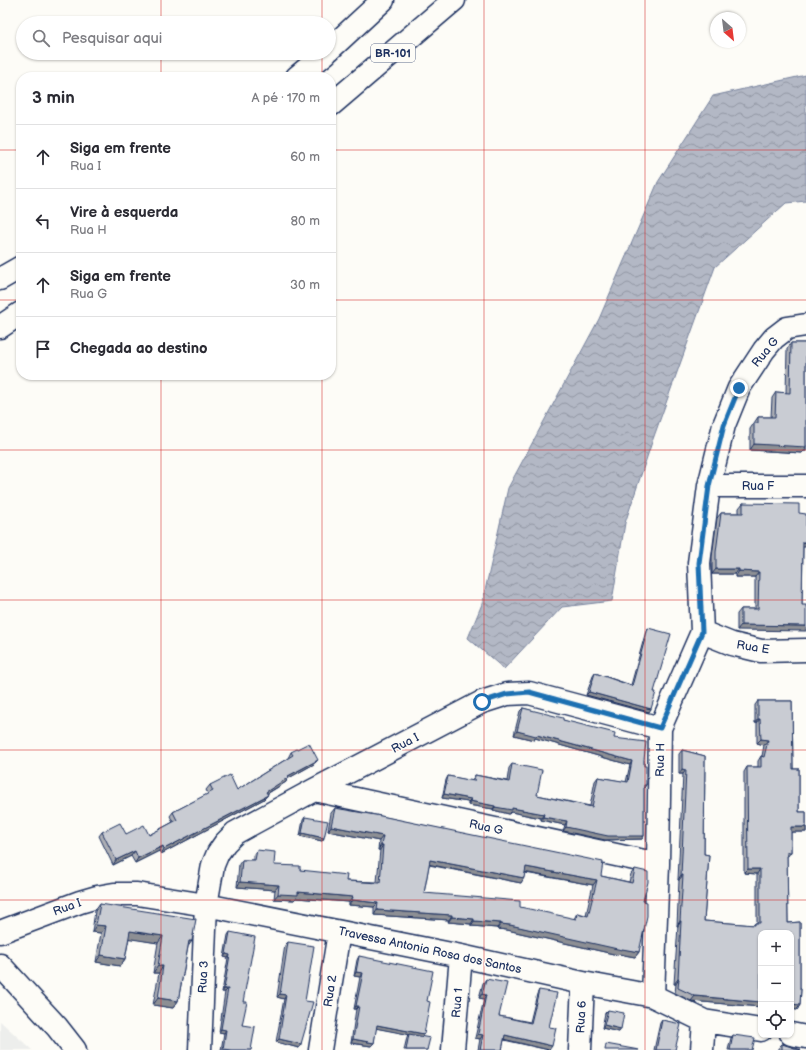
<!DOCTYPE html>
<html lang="pt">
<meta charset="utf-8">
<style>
body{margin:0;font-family:"Balsamiq Sans",sans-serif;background:#f7f7f7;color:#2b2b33}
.controls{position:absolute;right:12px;bottom:12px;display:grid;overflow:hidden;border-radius:8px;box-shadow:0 1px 3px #0004}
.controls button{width:36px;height:36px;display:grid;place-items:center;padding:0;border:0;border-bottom:1px solid #e1e1e2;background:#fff;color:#2b2b33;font:20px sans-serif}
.compass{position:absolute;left:710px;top:12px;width:36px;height:36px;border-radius:50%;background:#fff;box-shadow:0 1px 3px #0004;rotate:152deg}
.stop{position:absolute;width:12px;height:12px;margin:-9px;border:3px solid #1f6fb2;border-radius:50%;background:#fff}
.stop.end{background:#1f6fb2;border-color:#fff;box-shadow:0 1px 4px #0008}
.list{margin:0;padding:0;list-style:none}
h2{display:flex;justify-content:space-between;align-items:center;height:52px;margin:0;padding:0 16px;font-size:17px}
h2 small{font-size:13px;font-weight:400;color:#7c7c81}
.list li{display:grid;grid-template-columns:26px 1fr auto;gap:12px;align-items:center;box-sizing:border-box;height:64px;padding:0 16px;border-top:1px solid #e1e1e2}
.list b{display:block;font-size:15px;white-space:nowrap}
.list p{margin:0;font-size:13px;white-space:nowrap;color:#7c7c81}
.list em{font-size:13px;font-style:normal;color:#7c7c81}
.icon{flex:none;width:22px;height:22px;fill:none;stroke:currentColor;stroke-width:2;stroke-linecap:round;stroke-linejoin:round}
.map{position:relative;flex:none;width:806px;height:1050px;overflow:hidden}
.search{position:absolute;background:#fff;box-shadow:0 1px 3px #0004;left:16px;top:16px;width:320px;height:44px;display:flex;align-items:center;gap:10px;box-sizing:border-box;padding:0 14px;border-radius:22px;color:#7c7c81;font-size:15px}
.panel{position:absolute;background:#fff;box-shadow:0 1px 3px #0004;left:16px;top:72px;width:320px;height:308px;border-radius:16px}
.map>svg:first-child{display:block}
</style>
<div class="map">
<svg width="806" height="1050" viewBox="0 0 806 1050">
<defs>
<pattern id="water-waves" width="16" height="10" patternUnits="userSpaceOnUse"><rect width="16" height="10" fill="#b3b8c5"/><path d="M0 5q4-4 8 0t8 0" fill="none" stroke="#9196a3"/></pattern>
</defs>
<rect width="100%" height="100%" fill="#fdfcf7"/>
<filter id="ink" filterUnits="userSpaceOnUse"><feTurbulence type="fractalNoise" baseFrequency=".025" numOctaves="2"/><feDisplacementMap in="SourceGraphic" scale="8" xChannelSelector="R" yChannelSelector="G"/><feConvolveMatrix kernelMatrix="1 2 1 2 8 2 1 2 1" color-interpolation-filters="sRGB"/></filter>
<g filter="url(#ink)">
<path fill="#edeeec" d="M 0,1021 L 32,1050 L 0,1050 Z"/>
<path fill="url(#water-waves)" stroke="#76819c" d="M 806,75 L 806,201 L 786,203 L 715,267 L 653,439 L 625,523 L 612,601 L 562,607 L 504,669 L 468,638 L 482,604 L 508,488 L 599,319 L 658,182 L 713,96 Z"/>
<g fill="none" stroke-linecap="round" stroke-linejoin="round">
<g stroke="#1b2f5e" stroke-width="25">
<path id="street" d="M 709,486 L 806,486
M 702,632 L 732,644 L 761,651 L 806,650
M 314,790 L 658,864
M 0,932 L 80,902 L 97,897 L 114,894 L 137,894 L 206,905 L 461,956 L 583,983 L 653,996 L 704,1021 L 761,1030
M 0,965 L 57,1027 L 75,1050
M 653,996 L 658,864 L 660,728 L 702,632 L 699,563 L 709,486 L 724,425 L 739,388 L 764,350 L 774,338 L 787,328 L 806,325
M 791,1034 L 806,1037
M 200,1050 L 206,905 L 213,865 L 218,853 L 225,843 L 235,833 L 314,790 L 482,702 L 507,694 L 529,693 L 660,728
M 320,1050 L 339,932
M 453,1050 L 461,956
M 580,1050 L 583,983
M 702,1050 L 704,1021"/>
</g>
<g stroke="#1b2f5e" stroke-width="25">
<path id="highway" d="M 329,50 L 383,0
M 297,77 L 326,53
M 331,105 L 454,0
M 0,279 L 21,267
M 0,327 L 21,313"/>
</g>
<use href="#street" stroke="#fdfcf7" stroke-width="22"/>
<use href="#highway" stroke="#fdfcf7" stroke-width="22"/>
</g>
<path fill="#adafb5" stroke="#1b2f5e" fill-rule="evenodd" d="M 791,343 L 806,343 L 806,451 L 804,451 L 802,453 L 750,450 L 750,429 L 758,417 L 771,417 L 772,398 L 776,392 L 786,393 L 787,349 Z
M 743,503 L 799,513 L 803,547 L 802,605 L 737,630 L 737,614 L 741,609 L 755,609 L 755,577 L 735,577 L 735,574 L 712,574 L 712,557 L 717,518 L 721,513 L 739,513 L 739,508 Z
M 648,628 L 654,692 L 649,712 L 586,695 L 593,676 L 595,673 L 631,685 L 646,631 Z
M 758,701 L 792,701 L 793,769 L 799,769 L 799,812 L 806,812 L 806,832 L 791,832 L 791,852 L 787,856 L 788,923 L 800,922 L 800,989 L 801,989 L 800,1005 L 797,1010 L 791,1009 L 791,933 L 761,933 L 761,1007 L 691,1001 L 675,993 L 676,984 L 674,984 L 678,926 L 677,926 L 679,880 L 678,880 L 683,774 L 679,774 L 679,754 L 682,750 L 705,756 L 704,854 L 709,855 L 704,921 L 754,925 L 755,923 L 757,923 L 757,874 L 744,873 L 744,772 L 747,767 L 758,767 L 758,761 L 761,756 L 762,756 L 764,745 L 757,743 L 757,723 L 755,723 L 755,705 Z
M 523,708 L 563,720 L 614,738 L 644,760 L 644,766 L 646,785 L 644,788 L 644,836 L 642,839 L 605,840 L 563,831 L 565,825 L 541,820 L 541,818 L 511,812 L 509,814 L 493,810 L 493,809 L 468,805 L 468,802 L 442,798 L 446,780 L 448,776 L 472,781 L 475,775 L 507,781 L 509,768 L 512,764 L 537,795 L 590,806 L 595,781 L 598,777 L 626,782 L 630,765 L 535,738 L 534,740 L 514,735 L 520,711 Z
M 291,752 L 314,764 L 287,779 L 286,782 L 267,794 L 264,799 L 161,854 L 159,851 L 135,863 L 131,856 L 113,865 L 99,836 L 102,832 L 126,834 L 149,835 L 173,822 L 170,816 L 173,812 L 208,794 L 206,790 L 210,785 L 237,790 L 288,758 Z
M 335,808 L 601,876 L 629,882 L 631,874 L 635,869 L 643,901 L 639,952 L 635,957 L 619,954 L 618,955 L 507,930 L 497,929 L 497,928 L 471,926 L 471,924 L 448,922 L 449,920 L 374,915 L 374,907 L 349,905 L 349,902 L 296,898 L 294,900 L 274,899 L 275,890 L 237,887 L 239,864 L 242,860 L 253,860 L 253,855 L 257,850 L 274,865 L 300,870 L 346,881 L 377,882 L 380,850 L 378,850 L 379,841 L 328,831 L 331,813 ZM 429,865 L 521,883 L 525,873 L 593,885 L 586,915 L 577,913 L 574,919 L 424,893 Z
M 305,817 L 324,838 L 322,841 L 300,836 L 303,820 Z
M 100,904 L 188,947 L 178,1001 L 173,1008 L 153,1005 L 159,973 L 153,973 L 158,943 L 129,938 L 125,959 L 120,966 L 96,962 L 101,933 L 92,932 L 95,911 Z
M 230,932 L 243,1002 L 242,1025 L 251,1050 L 221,1050 L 224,1033 L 219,1032 L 225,992 L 222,992 L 228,958 L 224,957 L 228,935 Z
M 288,942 L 305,1001 L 301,1044 L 299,1048 L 276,1042 L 284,999 L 277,997 L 285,945 Z
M 359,956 L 427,1001 L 422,1036 L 427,1050 L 404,1050 L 407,1037 L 408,1034 L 376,1028 L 374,1043 L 371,1046 L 351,1043 L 356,1009 L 354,1009 L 360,977 L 354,976 L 357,960 Z
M 486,979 L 499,1016 L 530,1022 L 537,994 L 539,990 L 549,1027 L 549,1050 L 504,1040 L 502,1050 L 478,1050 L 480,1039 L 475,1038 L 484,999 L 479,998 L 483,983 Z
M 608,1010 L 621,1029 L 619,1032 L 602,1028 L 605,1013 Z
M 662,1020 L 675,1050 L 654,1050 L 660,1023 Z
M 733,1035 L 752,1050 L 728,1050 L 731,1038 Z
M 782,1044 L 801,1050 L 779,1050 L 779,1047 Z"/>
<path fill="#8d8f94" stroke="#1b2f5e" d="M 754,444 L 806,445 L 806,451 L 804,451 L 802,453 L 750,450 Z
M 803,542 L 806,542 L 806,547 L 799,547 Z
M 716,569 L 739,569 L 735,574 L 712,574 Z
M 739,571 L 759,572 L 755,577 L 735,577 Z
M 741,625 L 806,626 L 806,631 L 737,630 Z
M 589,692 L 651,709 L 649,712 L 586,695 Z
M 758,719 L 760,719 L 757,723 L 755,723 Z
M 517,731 L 537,735 L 632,761 L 630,765 L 535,738 L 534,740 L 514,735 Z
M 761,739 L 768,740 L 764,745 L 757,743 Z
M 318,760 L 314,764 L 287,779 L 286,782 L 263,796 L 266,792 L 288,776 Z
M 682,769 L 686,770 L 683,774 L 679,774 Z
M 444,794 L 471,799 L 468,802 L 442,798 Z
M 268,795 L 264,799 L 161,854 L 164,849 Z
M 470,801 L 495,806 L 493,809 L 468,805 Z
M 495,807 L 512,808 L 544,814 L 541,818 L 511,812 L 509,814 L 493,810 Z
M 543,817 L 567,821 L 565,825 L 541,820 Z
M 331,826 L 383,836 L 379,841 L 328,831 Z
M 566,827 L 644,836 L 642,839 L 605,840 L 563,831 Z
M 791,827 L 806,827 L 806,832 L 788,832 Z
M 302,833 L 324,838 L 322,841 L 300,836 Z
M 381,845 L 383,845 L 380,850 L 378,850 Z
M 163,846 L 159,851 L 135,863 L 138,858 Z
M 135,851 L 131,856 L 113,865 L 116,860 Z
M 787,852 L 791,852 L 788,856 L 784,856 Z
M 430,860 L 524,878 L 521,883 L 427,864 Z
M 526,867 L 597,880 L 593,885 L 523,872 Z
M 748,869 L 760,869 L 757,874 L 744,873 Z
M 681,875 L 683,875 L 679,880 L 678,880 Z
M 240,882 L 279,885 L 275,890 L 237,887 Z
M 298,892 L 353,897 L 349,902 L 296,898 L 294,900 L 274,899 L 278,894 Z
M 352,900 L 378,903 L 374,907 L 349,905 Z
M 377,910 L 452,915 L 449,920 L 374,915 Z
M 452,917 L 474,919 L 471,924 L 448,922 Z
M 474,921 L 501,923 L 497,928 L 471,926 Z
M 680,921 L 681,921 L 678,926 L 677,926 Z
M 501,924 L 510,925 L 639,952 L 635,957 L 619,954 L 618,955 L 507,930 L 497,929 Z
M 96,925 L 106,926 L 101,933 L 92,932 Z
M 130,931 L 163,936 L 158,943 L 125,938 Z
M 189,941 L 192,941 L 187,948 Z
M 226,954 L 230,955 L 228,958 L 224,957 Z
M 101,955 L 125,959 L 120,966 L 96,962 Z
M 158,966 L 163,966 L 159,973 L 153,973 Z
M 356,972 L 363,973 L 360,977 L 354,976 Z
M 678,979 L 679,979 L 676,984 L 674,984 Z
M 224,989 L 228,989 L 225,992 L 222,992 Z
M 280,994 L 286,995 L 284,999 L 277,997 Z
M 482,994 L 486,995 L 484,999 L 479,998 Z
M 695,996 L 761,1002 L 761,1007 L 691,1001 Z
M 158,998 L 178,1001 L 173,1008 L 153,1005 Z
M 791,1004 L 800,1005 L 797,1010 L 791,1009 Z
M 356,1006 L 359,1006 L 356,1009 L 354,1009 Z
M 377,1025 L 424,1034 L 421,1037 L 375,1028 Z
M 604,1025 L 621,1029 L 619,1032 L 602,1028 Z
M 221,1029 L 226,1030 L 224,1033 L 219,1032 Z
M 478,1034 L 483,1035 L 480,1039 L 475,1038 Z
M 505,1035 L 552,1046 L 549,1050 L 503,1039 Z
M 279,1039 L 301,1044 L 299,1048 L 276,1042 Z
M 353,1039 L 374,1043 L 371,1046 L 351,1043 Z"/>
<path fill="#c9ccd3" stroke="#1b2f5e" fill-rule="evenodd" d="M 791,343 L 806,343 L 806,447 L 754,444 L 754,423 L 758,423 L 758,417 L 775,417 L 776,392 L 790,393 Z
M 743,503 L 799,504 L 799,513 L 806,514 L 806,542 L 803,542 L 802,605 L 806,605 L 806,626 L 741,625 L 741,609 L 758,609 L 759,572 L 739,571 L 739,569 L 716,569 L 716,552 L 721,513 L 743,513 Z
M 648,628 L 671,634 L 654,692 L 656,692 L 651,709 L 589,692 L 595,673 L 632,686 Z
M 758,701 L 792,701 L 793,769 L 799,769 L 799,812 L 806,812 L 806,827 L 791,827 L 791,852 L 787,852 L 788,923 L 800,922 L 800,989 L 801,989 L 800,1005 L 791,1004 L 791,933 L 761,933 L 761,1002 L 695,996 L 678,988 L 679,979 L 678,979 L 681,921 L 680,921 L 683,875 L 681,875 L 686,770 L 682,769 L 682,750 L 705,756 L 704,854 L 709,855 L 704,921 L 755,925 L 755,923 L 760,923 L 760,869 L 748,869 L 747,767 L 761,767 L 761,756 L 764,757 L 768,740 L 761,739 L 760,719 L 758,719 Z
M 523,708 L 563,718 L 563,720 L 615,733 L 614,738 L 646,742 L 644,760 L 644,766 L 646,766 L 646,785 L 644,785 L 644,836 L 608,836 L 566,827 L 567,821 L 543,817 L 544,814 L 512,808 L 512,810 L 495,807 L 495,806 L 470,801 L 471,799 L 444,794 L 448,776 L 474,781 L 475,775 L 509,782 L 512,764 L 542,770 L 537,795 L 592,807 L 598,777 L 628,782 L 632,761 L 537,735 L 536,736 L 517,731 Z
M 309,743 L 318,760 L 288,776 L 289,777 L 266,792 L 268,795 L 164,849 L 163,846 L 138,858 L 135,851 L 116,860 L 102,832 L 120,823 L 126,834 L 144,825 L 149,835 L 177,820 L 173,812 L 213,791 L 210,785 L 230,775 L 237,790 L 293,755 L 291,752 Z
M 335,808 L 381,816 L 603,862 L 601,876 L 632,883 L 635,869 L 648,872 L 648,882 L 643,901 L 647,902 L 647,916 L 639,952 L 622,949 L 622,950 L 510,925 L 501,924 L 501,923 L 474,921 L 474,919 L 452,917 L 452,915 L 377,910 L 378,903 L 352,900 L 353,897 L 298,892 L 298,895 L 278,894 L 279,885 L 240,882 L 242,860 L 255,860 L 257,850 L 275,852 L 274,865 L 300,866 L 300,870 L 347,875 L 346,881 L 380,883 L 383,845 L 381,845 L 383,836 L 331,826 ZM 430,860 L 524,878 L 526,867 L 597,880 L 588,916 L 577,913 L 576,919 L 520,907 L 520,901 L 424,893 Z
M 305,817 L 328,821 L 324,838 L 302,833 Z
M 100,904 L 196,919 L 192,941 L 189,941 L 178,1001 L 158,998 L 163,966 L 158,966 L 163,936 L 130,931 L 125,959 L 101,955 L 106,926 L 96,925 Z
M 230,932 L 255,937 L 243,1002 L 247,1002 L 242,1025 L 255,1027 L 251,1050 L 231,1050 L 223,1049 L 226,1030 L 221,1029 L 228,989 L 224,989 L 230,955 L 226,954 Z
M 288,942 L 314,946 L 305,1001 L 313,1002 L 301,1044 L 279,1039 L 286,995 L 280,994 Z
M 359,956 L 433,971 L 427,1001 L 430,1002 L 424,1034 L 377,1025 L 374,1043 L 353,1039 L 359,1006 L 356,1006 L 363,973 L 356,972 Z
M 486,979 L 507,983 L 499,1016 L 531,1023 L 539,990 L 557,993 L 549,1027 L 556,1028 L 552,1046 L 505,1035 L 502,1050 L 480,1050 L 483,1035 L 478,1034 L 486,995 L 482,994 Z
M 608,1010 L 624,1013 L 621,1029 L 604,1025 Z
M 662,1020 L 681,1024 L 675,1050 L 656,1050 Z
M 409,1034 L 430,1038 L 427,1050 L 406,1050 Z
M 733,1035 L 755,1038 L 752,1050 L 730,1050 Z
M 606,1044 L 639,1050 L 605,1050 Z
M 782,1044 L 801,1050 L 782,1050 Z"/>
</g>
<g fill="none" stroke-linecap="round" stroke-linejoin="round" filter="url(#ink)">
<path stroke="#1f6fb2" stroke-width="5" d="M 482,702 L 507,694 L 529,692 L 660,728 L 702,632 L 699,563 L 709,486 L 724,425 L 739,388"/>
</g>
<path fill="none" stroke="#d62828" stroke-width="1" stroke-opacity="0.55" d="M 161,0 L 161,23M 322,0 L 322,23M 484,0 L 484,1050M 645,0 L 645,1050M 161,53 L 161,77M 322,53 L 322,77M 0,150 L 21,150M 331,150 L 806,150M 0,300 L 21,300M 331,300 L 806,300M 161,375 L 161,1050M 322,375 L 322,1050M 0,450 L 806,450M 0,600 L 806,600M 0,750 L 806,750M 0,900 L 806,900"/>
<g text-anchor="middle" stroke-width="3" stroke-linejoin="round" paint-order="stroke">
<rect fill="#fdfcf7" stroke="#5f6c8c" stroke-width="1" x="371" y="44" width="44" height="18" rx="3"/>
<g font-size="11" font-weight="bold" fill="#1b2f5e">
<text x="393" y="57">BR-101</text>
</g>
<g font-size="12" fill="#1b2f5e" stroke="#fdfcf7">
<text transform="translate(765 352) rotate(-51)" y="4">Rua G</text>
<text x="758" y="490">Rua F</text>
<text transform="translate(753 647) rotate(9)" y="4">Rua E</text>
<text transform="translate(405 743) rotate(-28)" y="4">Rua I</text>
<text transform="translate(660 760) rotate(-89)" y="4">Rua H</text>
<text transform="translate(486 827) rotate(12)" y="4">Rua G</text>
<text transform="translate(67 907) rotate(-20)" y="4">Rua I</text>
<text transform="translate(430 950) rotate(12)" y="4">Travessa Antonia Rosa dos Santos</text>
<text transform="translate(203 977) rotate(-87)" y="4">Rua 3</text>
<text transform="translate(330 991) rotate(-81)" y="4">Rua 2</text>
<text transform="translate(457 1003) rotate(-85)" y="4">Rua 1</text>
<text transform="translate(581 1017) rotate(-87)" y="4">Rua 6</text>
</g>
</g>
</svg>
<div class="controls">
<button>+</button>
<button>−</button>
<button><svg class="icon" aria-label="locate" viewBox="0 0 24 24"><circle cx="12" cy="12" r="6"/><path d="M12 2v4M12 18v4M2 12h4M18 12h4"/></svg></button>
</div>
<svg class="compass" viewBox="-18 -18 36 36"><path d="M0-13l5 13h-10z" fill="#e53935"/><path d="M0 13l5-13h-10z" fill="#7c7c81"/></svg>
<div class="stop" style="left:482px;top:702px"></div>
<div class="stop end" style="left:739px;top:388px"></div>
<div class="search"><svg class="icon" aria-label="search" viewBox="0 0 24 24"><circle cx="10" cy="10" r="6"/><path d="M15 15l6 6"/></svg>Pesquisar aqui</div>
<section class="panel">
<h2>3 min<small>A pé · 170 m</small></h2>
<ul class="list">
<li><svg class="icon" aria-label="ahead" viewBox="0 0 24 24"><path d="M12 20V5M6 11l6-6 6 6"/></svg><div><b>Siga em frente</b><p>Rua I</p></div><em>60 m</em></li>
<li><svg class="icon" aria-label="left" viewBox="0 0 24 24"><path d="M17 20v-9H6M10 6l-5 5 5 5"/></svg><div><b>Vire à esquerda</b><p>Rua H</p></div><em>80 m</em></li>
<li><svg class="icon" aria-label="ahead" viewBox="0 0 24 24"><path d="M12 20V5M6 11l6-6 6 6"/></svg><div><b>Siga em frente</b><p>Rua G</p></div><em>30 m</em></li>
<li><svg class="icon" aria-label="arrive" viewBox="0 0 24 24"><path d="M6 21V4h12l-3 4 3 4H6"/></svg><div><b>Chegada ao destino</b></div></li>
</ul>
</section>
</div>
